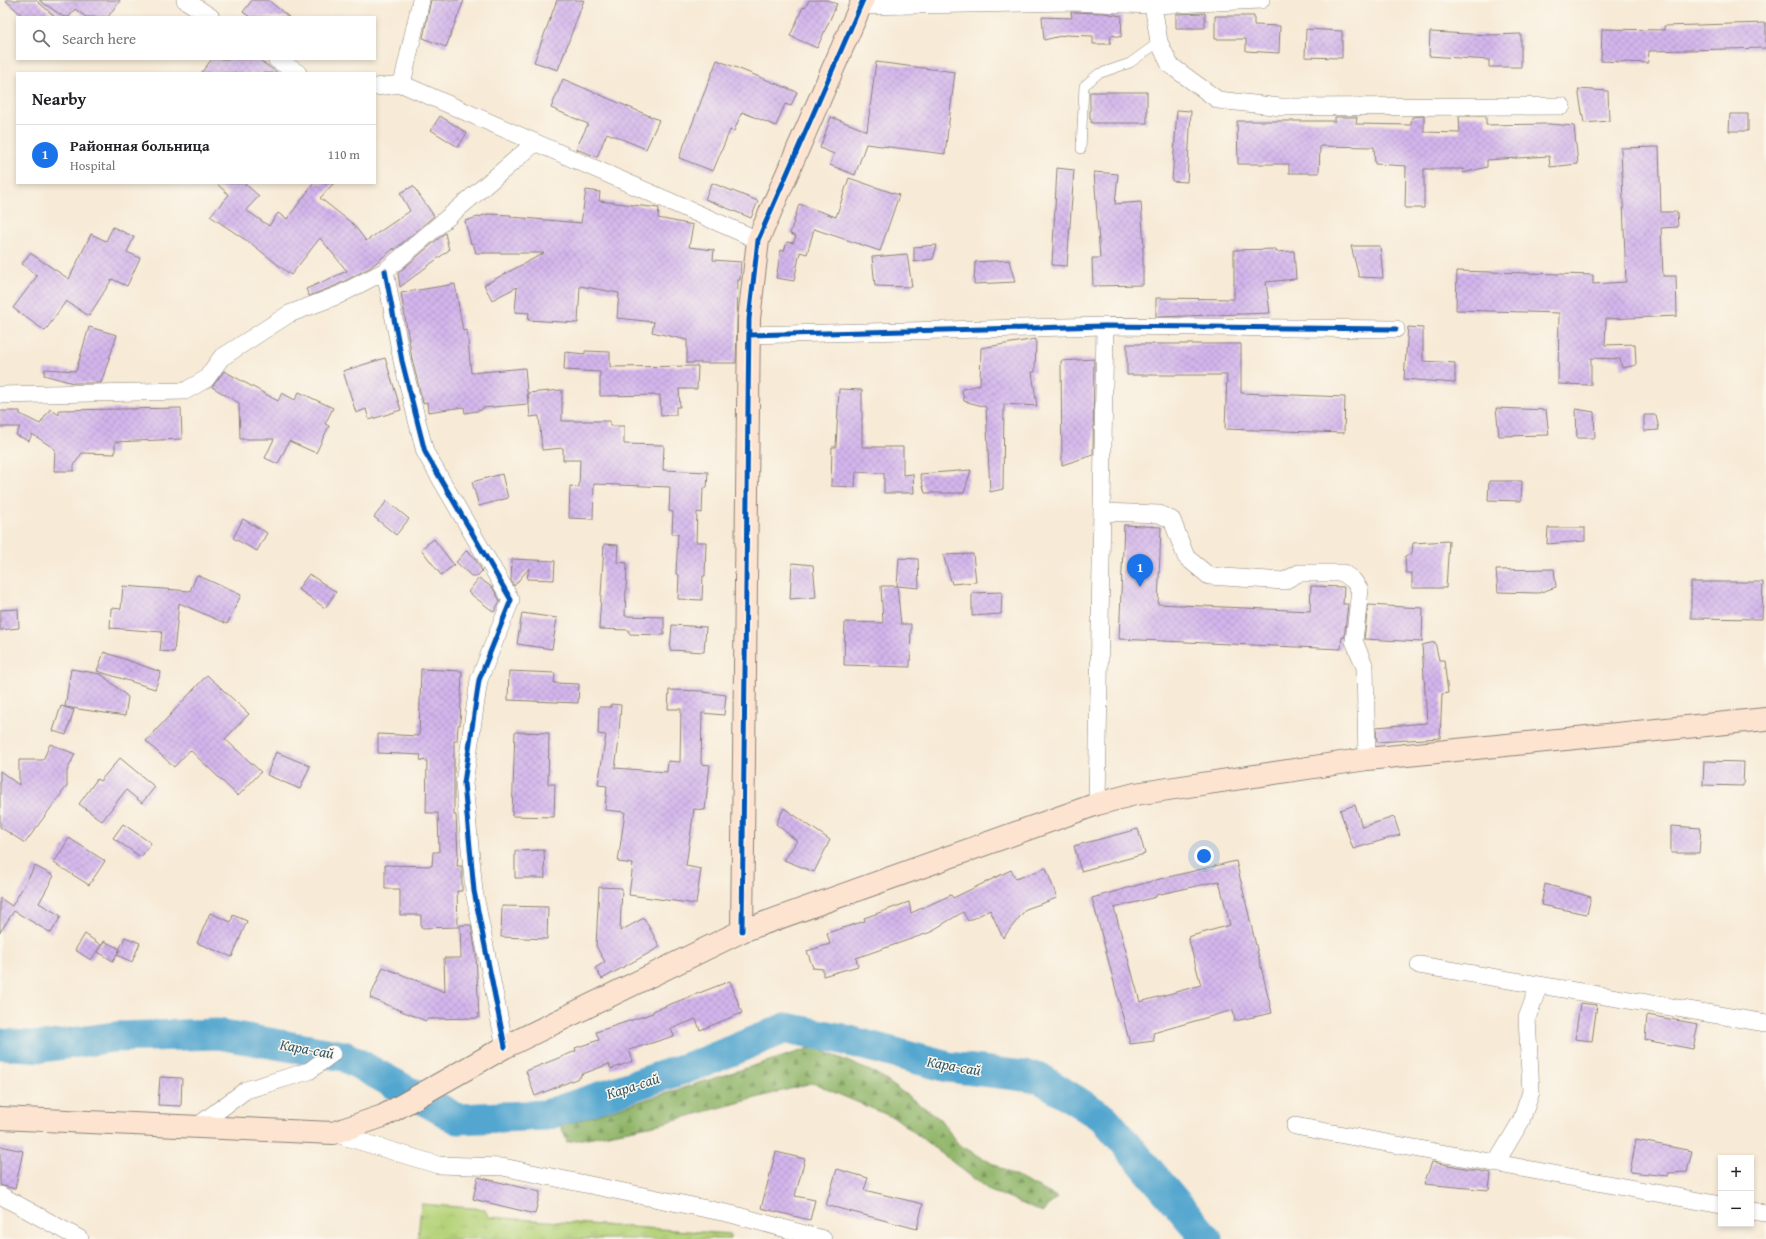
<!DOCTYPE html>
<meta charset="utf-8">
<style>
body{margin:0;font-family:"Gentium Book Plus",serif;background:#f2f2f2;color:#202124}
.controls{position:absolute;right:12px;bottom:12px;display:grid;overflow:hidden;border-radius:0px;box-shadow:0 2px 6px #0003}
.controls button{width:36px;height:36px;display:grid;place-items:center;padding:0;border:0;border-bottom:1px solid #e0e0e0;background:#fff;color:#202124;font:20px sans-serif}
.you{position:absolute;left:1204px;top:856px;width:14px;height:14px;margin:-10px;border:3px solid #fff;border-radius:50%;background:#1a73e8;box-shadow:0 0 0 6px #1a73e833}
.badge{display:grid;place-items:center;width:26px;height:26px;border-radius:50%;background:#1a73e8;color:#fff;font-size:13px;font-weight:700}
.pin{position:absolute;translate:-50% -33px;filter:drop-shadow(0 1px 2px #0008)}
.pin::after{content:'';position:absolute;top:21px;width:14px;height:12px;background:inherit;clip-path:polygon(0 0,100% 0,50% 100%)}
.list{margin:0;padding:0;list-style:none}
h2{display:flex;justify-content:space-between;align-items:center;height:52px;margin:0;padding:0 16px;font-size:17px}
h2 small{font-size:13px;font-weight:400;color:#757577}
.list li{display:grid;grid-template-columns:26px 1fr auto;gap:12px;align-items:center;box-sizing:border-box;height:60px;padding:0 16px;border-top:1px solid #e0e0e0}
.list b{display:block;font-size:15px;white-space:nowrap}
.list p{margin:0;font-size:13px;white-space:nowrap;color:#757577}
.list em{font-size:13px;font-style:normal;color:#757577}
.icon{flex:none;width:22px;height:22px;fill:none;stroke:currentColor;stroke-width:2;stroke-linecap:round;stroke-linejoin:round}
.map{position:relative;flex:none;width:1766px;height:1239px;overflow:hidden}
.search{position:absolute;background:#fff;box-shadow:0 2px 6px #0003;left:16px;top:16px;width:360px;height:44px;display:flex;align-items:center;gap:10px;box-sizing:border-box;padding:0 14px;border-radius:0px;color:#757577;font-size:15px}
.panel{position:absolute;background:#fff;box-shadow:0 2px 6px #0003;left:16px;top:72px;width:360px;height:112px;border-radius:0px}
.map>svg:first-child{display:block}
</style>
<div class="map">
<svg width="1766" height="1239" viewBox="0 0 1766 1239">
<defs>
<pattern id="grass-tufts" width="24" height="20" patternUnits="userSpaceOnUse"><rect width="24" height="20" fill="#b5d379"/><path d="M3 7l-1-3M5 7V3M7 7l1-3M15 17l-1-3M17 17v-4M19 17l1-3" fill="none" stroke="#9bb568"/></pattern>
<pattern id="forest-firs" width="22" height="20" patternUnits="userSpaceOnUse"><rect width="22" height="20" fill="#90b569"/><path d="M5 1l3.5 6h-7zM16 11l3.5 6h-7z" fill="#759256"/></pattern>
<pattern id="building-cross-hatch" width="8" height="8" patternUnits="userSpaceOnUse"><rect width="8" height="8" fill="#d3b5ec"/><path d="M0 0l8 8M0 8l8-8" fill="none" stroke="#b59bca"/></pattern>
</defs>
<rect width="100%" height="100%" fill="#fbf7ec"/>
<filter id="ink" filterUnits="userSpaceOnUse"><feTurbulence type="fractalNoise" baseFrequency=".025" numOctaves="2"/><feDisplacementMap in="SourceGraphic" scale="8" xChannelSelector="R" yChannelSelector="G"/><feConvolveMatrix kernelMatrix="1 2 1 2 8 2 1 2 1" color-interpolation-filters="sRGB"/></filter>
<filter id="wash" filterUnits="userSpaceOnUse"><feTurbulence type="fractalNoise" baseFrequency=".012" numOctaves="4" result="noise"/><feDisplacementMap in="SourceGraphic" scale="16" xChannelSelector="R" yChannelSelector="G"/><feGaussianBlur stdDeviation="0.9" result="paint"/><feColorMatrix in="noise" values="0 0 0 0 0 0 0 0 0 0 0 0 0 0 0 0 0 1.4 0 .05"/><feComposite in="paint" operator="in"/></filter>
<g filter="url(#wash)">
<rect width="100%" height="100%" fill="#f7ead6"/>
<path fill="url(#grass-tufts)" stroke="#68784a" d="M 421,1204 L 484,1209 L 489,1217 L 730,1234 L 730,1239 L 418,1239 Z"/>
<path fill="url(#forest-firs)" stroke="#566842" d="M 814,1047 L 877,1074 L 940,1119 L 958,1144 L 1009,1173 L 1057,1197 L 1043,1212 L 990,1191 L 897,1119 L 812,1083 L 659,1124 L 567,1142 L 561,1126 Z"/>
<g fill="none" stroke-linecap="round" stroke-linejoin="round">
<path stroke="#53a6cf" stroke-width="31" d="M 0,1044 L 43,1047 L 114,1037 L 218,1034 L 344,1056 L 458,1119 L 546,1115 L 704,1062 L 786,1028 L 838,1038 L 948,1067 L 1040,1078 L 1105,1119 L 1207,1239"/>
</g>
<g id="blocks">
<path fill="url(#building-cross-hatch)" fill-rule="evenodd" d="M 5,0 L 36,0 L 55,17 L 24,17 Z
M 39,0 L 120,0 L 108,17 L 86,17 L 75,9 L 69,17 L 64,17 Z
M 252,0 L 268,0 L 289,17 L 250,17 L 243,12 Z
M 431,0 L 464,0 L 446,47 L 423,38 Z
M 557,0 L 584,0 L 558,70 L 534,62 Z
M 809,0 L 827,0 L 837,4 L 817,48 L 790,36 L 803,7 L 805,8 Z
M 1071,12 L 1104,13 L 1122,16 L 1121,37 L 1111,35 L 1110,44 L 1093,44 L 1093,36 L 1065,35 L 1044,40 L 1042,17 L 1072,18 Z
M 1205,13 L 1205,28 L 1176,28 L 1176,14 Z
M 1215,16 L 1254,16 L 1254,25 L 1280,26 L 1279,53 L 1246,51 L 1246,39 L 1215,39 Z
M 1766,23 L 1766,48 L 1649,51 L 1648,63 L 1601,61 L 1602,29 L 1664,30 L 1664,26 Z
M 1306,29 L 1342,31 L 1342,58 L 1305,57 Z
M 1430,32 L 1489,35 L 1521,34 L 1521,67 L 1489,67 L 1489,60 L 1429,56 Z
M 212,59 L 258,59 L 278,73 L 201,73 Z
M 717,60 L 797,92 L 791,106 L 785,104 L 776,126 L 742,112 L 734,131 L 730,130 L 713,171 L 679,158 Z
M 876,62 L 955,72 L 945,154 L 866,144 L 855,175 L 830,165 L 834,154 L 820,148 L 831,117 L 867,131 Z
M 563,79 L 659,120 L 646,149 L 607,133 L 597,157 L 576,149 L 588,124 L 551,108 Z
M 1578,89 L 1608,91 L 1609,121 L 1584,123 Z
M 1090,92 L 1147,92 L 1147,123 L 1091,123 L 1091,119 L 1090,119 Z
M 1177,110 L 1191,111 L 1187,182 L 1172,181 Z
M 1730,114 L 1748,114 L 1748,131 L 1729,131 Z
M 440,116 L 467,133 L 458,147 L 431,130 Z
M 1424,116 L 1424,132 L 1460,133 L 1459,116 L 1486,116 L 1486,125 L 1549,124 L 1574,126 L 1578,164 L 1550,167 L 1549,156 L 1487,160 L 1487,167 L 1463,173 L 1463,169 L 1424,169 L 1424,208 L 1405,208 L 1406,166 L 1375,164 L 1374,147 L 1320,146 L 1319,173 L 1289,173 L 1289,164 L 1238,164 L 1237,121 L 1335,121 L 1335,117 L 1357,117 L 1356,124 L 1411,125 L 1412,117 Z
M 1659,147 L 1661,212 L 1677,212 L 1678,227 L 1661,228 L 1663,276 L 1676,276 L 1677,316 L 1606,319 L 1605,345 L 1635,344 L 1636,365 L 1622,368 L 1620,359 L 1591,358 L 1591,385 L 1558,384 L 1559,313 L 1456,310 L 1457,271 L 1593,275 L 1593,284 L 1626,282 L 1621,148 Z
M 1057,168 L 1074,170 L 1067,266 L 1052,265 Z
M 1094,172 L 1118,174 L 1115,204 L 1141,202 L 1144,247 L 1143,247 L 1143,285 L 1093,286 L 1092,258 L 1100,258 Z
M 849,178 L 899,195 L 880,251 L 814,229 L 807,254 L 800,252 L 794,281 L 776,278 L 781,250 L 784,251 L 787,242 L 793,243 L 796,236 L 790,234 L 799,204 L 836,217 Z
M 216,183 L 244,183 L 259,196 L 246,210 L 269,226 L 278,213 L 287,219 L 314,183 L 334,183 L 320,198 L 353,224 L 366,241 L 410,211 L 400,193 L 413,186 L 434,216 L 394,250 L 394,248 L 371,267 L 335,286 L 309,296 L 306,289 L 347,271 L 320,238 L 291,275 L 253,245 L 210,216 L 229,195 Z
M 712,183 L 758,201 L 751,218 L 705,199 Z
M 586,190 L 600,192 L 599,201 L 659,208 L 658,218 L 693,225 L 689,247 L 714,250 L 713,260 L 741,262 L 740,280 L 738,280 L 736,363 L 687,363 L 687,340 L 652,332 L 654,322 L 617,318 L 619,293 L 580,286 L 578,323 L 528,320 L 529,313 L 515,312 L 517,287 L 492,300 L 484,285 L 544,253 L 476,253 L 473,243 L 471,244 L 465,221 L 488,214 L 511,215 L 511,217 L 581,223 Z
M 113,227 L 134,237 L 127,252 L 140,258 L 127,286 L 112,279 L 89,316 L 66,301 L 45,331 L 13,308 L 37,276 L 22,264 L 30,253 L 69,279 L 91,234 L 106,241 Z
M 445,233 L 449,250 L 400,287 L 398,273 Z
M 937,245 L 933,259 L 914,262 L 914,247 Z
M 1351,246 L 1380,246 L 1383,278 L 1359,277 Z
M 1276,249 L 1276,252 L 1294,251 L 1296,279 L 1266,282 L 1270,313 L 1156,317 L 1156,298 L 1234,299 L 1234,250 Z
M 907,254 L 912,287 L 875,286 L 872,257 Z
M 1009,260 L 1015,282 L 974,284 L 975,262 Z
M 455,284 L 463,331 L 467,330 L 471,373 L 525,368 L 528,404 L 482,408 L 482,410 L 465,413 L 464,407 L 428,412 L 427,402 L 423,403 L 412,359 L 401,293 Z
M 89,327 L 117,335 L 101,383 L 73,383 L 44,375 L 45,369 L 76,371 Z
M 1408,327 L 1423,328 L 1423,361 L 1455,363 L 1455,383 L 1404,379 Z
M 1036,339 L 1035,372 L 1032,372 L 1037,406 L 1004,404 L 1003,489 L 990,492 L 986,407 L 964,401 L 962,389 L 980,385 L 981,348 Z
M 1127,344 L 1241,344 L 1241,393 L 1345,397 L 1344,433 L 1225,429 L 1227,375 L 1127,375 Z
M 585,351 L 610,352 L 610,367 L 698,366 L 697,389 L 679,389 L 680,407 L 676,407 L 676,415 L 661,416 L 660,395 L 600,396 L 600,372 L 564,370 L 565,352 L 585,354 Z
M 385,358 L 401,410 L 369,420 L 366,409 L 356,413 L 343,371 Z
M 1094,359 L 1093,455 L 1062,465 L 1061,361 Z
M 224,371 L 278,401 L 282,393 L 295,400 L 299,392 L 333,408 L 325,424 L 329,426 L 316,453 L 289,441 L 278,464 L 265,458 L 274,439 L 240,439 L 239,403 L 212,387 Z
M 839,389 L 862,390 L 862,447 L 903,447 L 903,475 L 913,474 L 914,493 L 884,493 L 884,473 L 856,472 L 855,487 L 831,486 L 832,447 L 836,447 Z
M 562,390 L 562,421 L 610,421 L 610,426 L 624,426 L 624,444 L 664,445 L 663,470 L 708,472 L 707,488 L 703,488 L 702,513 L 697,512 L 696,542 L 706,542 L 705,576 L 703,576 L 702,600 L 678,599 L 679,575 L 676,574 L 678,534 L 672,534 L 673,512 L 669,511 L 670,487 L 594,484 L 593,519 L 569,518 L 570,486 L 579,487 L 580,460 L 563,460 L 563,448 L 542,450 L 539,416 L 530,417 L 528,393 Z
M 181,408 L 182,439 L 115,442 L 115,454 L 82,453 L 74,465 L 74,471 L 54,471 L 55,449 L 32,434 L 29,441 L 16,435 L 20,427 L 0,427 L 0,411 L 20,411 L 20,414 L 40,424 L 50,409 L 59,415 L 59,410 Z
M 1496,408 L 1546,410 L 1549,435 L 1499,436 Z
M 1576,409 L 1594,412 L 1595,438 L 1577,438 Z
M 1644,415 L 1656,415 L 1659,430 L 1644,431 Z
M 971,470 L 964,493 L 925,493 L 920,474 Z
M 502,474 L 508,498 L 479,506 L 472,482 Z
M 1489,481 L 1522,481 L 1521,501 L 1488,500 Z
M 387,501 L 409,519 L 396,535 L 374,517 Z
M 243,519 L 267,533 L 257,551 L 233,538 Z
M 1124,525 L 1161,527 L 1158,604 L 1310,611 L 1311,586 L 1344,587 L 1343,604 L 1348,604 L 1344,638 L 1342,637 L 1341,649 L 1119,639 Z
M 1548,528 L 1585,528 L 1585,541 L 1547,544 Z
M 434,539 L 454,565 L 441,575 L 421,549 Z
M 1449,541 L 1446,588 L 1412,588 L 1412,573 L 1406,573 L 1405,556 L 1412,553 L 1413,543 Z
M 604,544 L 618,545 L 617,562 L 627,563 L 625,616 L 664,617 L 664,635 L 629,634 L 629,630 L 599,629 Z
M 467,550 L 474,557 L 482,571 L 477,576 L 471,576 L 456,562 Z
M 973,554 L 976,582 L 952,584 L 943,555 Z
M 899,558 L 918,559 L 919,588 L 897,586 Z
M 512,559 L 555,561 L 554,580 L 527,579 L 529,568 L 514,586 L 511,581 Z
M 792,563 L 813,565 L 816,597 L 790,599 Z
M 1554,569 L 1556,587 L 1538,593 L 1498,592 L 1496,570 Z
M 309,574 L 336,592 L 325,608 L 298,589 Z
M 197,575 L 241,595 L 227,624 L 179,603 L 174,652 L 160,651 L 162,632 L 110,628 L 111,608 L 121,609 L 123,586 L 190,591 Z
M 479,578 L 493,588 L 500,601 L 494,612 L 468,592 Z
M 1691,582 L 1763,582 L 1762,619 L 1691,618 Z
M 881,586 L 897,586 L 901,624 L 911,624 L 910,667 L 844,665 L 845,622 L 883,623 Z
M 1002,592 L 1001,614 L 972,616 L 972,593 Z
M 1368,605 L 1423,608 L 1422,642 L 1364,639 Z
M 18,609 L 19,628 L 0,630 L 0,610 Z
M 522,613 L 557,618 L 552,649 L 517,644 Z
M 672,625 L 706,627 L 704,652 L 670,650 Z
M 1435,642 L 1439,660 L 1444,660 L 1448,693 L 1442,694 L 1440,738 L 1377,742 L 1376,727 L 1427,723 L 1422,645 Z
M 104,652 L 161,672 L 155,689 L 97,671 Z
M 71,669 L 101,674 L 128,697 L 125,716 L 65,707 Z
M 421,669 L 462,671 L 460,725 L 458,725 L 457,741 L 454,741 L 454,815 L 456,815 L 458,854 L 457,866 L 462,866 L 462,891 L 457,891 L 458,927 L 421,928 L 421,915 L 400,915 L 400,889 L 385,889 L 385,865 L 432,866 L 433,852 L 439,852 L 438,813 L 426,813 L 427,761 L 420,760 L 421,755 L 378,753 L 378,734 L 419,736 Z
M 509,671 L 555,673 L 554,683 L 579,684 L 578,703 L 508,700 Z
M 207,675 L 249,714 L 225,739 L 261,772 L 238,796 L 190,750 L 174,767 L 146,741 Z
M 669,690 L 703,691 L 703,692 L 726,695 L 724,715 L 702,713 L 701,764 L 710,765 L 705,810 L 694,809 L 686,866 L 701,869 L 696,904 L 629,895 L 633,864 L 618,862 L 625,812 L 605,810 L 607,786 L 598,785 L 606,735 L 598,734 L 599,707 L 611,707 L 611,704 L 621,705 L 618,747 L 615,768 L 667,772 L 668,761 L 680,762 L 681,709 L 668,709 Z
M 61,706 L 74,710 L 66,735 L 53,731 Z
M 515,732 L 549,733 L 548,784 L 555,784 L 554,817 L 512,816 Z
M 50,744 L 75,754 L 67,771 L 67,786 L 25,843 L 0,827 L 0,771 L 19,785 L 19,760 L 43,760 Z
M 276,752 L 310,766 L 300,789 L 267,775 Z
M 120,758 L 155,787 L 142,803 L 126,790 L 102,821 L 79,804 L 97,779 L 100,781 Z
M 1704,761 L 1744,762 L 1743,786 L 1703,785 Z
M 1355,805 L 1362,827 L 1394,817 L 1400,835 L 1353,849 L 1340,810 Z
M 784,808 L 830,840 L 814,872 L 784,860 L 797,841 L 776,824 Z
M 123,824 L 151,843 L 141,857 L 113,838 Z
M 1671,826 L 1701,828 L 1699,853 L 1671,853 Z
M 1138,829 L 1145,854 L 1081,871 L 1074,846 Z
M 69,838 L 105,861 L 89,885 L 54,863 Z
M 544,850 L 545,878 L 515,878 L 515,851 Z
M 1236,861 L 1272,1013 L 1235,1021 L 1233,1010 L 1153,1033 L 1154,1041 L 1130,1044 L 1092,898 L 1156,880 ZM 1219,881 L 1230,925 L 1188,937 L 1201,985 L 1140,1002 L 1114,908 L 1156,897 L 1156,895 Z
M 35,866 L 54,876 L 39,903 L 61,916 L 51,933 L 14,911 L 0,932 L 0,898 L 12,906 Z
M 1046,868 L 1057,898 L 1026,909 L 1003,938 L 990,910 L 968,921 L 963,912 L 933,930 L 934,931 L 856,958 L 858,966 L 823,976 L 823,969 L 813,968 L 807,951 L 830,944 L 827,933 L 865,921 L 864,918 L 909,902 L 911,913 L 951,895 L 953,898 L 1011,870 L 1016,879 Z
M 1545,884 L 1591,897 L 1587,914 L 1541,905 Z
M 599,887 L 622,888 L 620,931 L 644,918 L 660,947 L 602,979 L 595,968 L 605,962 L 596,946 Z
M 502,906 L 548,907 L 547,939 L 501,937 Z
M 210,913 L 231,922 L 233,915 L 247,921 L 232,957 L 197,943 Z
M 460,925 L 471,925 L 476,954 L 479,1018 L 427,1019 L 426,1021 L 370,998 L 383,967 L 445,992 L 444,958 L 461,958 Z
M 85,934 L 101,945 L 91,960 L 75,950 Z
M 125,937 L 140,943 L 132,962 L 117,955 Z
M 104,941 L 120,949 L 113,961 L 98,952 Z
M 730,981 L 742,1013 L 700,1030 L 696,1019 L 671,1029 L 674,1036 L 629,1050 L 633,1061 L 611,1069 L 609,1064 L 580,1075 L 581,1077 L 535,1096 L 526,1071 L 576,1051 L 575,1048 L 599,1040 L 596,1032 L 653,1013 L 653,1011 Z
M 1580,1003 L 1597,1005 L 1592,1041 L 1575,1039 Z
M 1647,1015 L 1698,1024 L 1693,1049 L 1645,1040 Z
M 160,1077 L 182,1078 L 181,1106 L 158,1105 Z
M 1636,1140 L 1692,1151 L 1687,1172 L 1669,1173 L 1668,1176 L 1630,1172 Z
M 0,1146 L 23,1151 L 15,1189 L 0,1185 Z
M 776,1152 L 805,1159 L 795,1196 L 815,1200 L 810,1220 L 761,1208 Z
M 1432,1162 L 1491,1173 L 1489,1190 L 1424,1184 Z
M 837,1169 L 868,1178 L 864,1190 L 923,1204 L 917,1229 L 826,1205 Z
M 478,1177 L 540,1192 L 535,1214 L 473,1199 Z"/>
</g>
</g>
<g filter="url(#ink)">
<use href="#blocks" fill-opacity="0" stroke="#8a8379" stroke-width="1"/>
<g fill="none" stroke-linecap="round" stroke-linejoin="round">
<g stroke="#8a8379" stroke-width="10">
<path id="lane" d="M 1081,149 L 1084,86 L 1098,74 L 1130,63 L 1159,42"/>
</g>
<g stroke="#8a8379" stroke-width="18">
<path id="street" d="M 185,0 L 211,17
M 1153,5 L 1159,42 L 1170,65 L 1218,100 L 1281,107 L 1562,106
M 861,6 L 1070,2 L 1153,5 L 1261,0
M 276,59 L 298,73
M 402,84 L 421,0
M 375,87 L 402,84 L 758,240
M 385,271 L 402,361 L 425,452 L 511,600 L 479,680 L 464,783 L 474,891 L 505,1047
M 749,335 L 1105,326 L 1396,329
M 0,395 L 185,391 L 206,379 L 221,358 L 289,314 L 339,295 L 385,271 L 535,143
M 1102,512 L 1159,514 L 1172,520 L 1186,557 L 1209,576 L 1284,581 L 1299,573 L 1343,573 L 1353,580 L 1360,590 L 1354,641 L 1365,667 L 1367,759
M 1097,804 L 1105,326
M 1419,965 L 1766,1023
M 1295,1126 L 1721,1205
M 196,1127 L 246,1090 L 309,1071 L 332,1054
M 333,1133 L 438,1165 L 503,1167 L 731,1214 L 823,1239
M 1496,1163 L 1521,1121 L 1531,1092 L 1527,1018 L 1539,985
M 0,1195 L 80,1239
M 1751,1211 L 1766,1213"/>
</g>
<g stroke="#8a8379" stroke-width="24">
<path id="secondary" d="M 742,931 L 749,319 L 758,240 L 863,0
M 0,1118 L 333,1133 L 383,1116 L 505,1047 L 742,931 L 1097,804 L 1135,794 L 1367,759 L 1766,719"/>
</g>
<use href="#lane" stroke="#fff" stroke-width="9"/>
<use href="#street" stroke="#fff" stroke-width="17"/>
<use href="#secondary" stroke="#fde4d1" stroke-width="22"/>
<g stroke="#fbf7ec" stroke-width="8">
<path id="cycleway" d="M 385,271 L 402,361 L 425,452 L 511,600 L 479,680 L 464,783 L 474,891 L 505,1047
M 749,335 L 1105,326 L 1396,329
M 742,931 L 749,319 L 758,240 L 863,0"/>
</g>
<use href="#cycleway" stroke="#0057b8" stroke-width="5"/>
</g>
</g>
<g text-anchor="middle" stroke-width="3" stroke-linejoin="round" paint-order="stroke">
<g font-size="15" font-style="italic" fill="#355a6d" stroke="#fbf7ec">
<text transform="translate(307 1049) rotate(10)" y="5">Кара-сай</text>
<text transform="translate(954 1066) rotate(10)" y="5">Кара-сай</text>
<text transform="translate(633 1086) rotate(-18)" y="5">Кара-сай</text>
</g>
</g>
</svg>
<div class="controls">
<button>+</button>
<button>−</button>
</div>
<div class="you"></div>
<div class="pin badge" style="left:1140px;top:587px">1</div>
<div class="search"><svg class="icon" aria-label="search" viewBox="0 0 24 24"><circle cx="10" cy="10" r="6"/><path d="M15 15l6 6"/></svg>Search here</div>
<section class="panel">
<h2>Nearby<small></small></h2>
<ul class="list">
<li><span class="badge">1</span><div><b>Районная больница</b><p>Hospital</p></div><em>110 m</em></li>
</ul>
</section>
</div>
